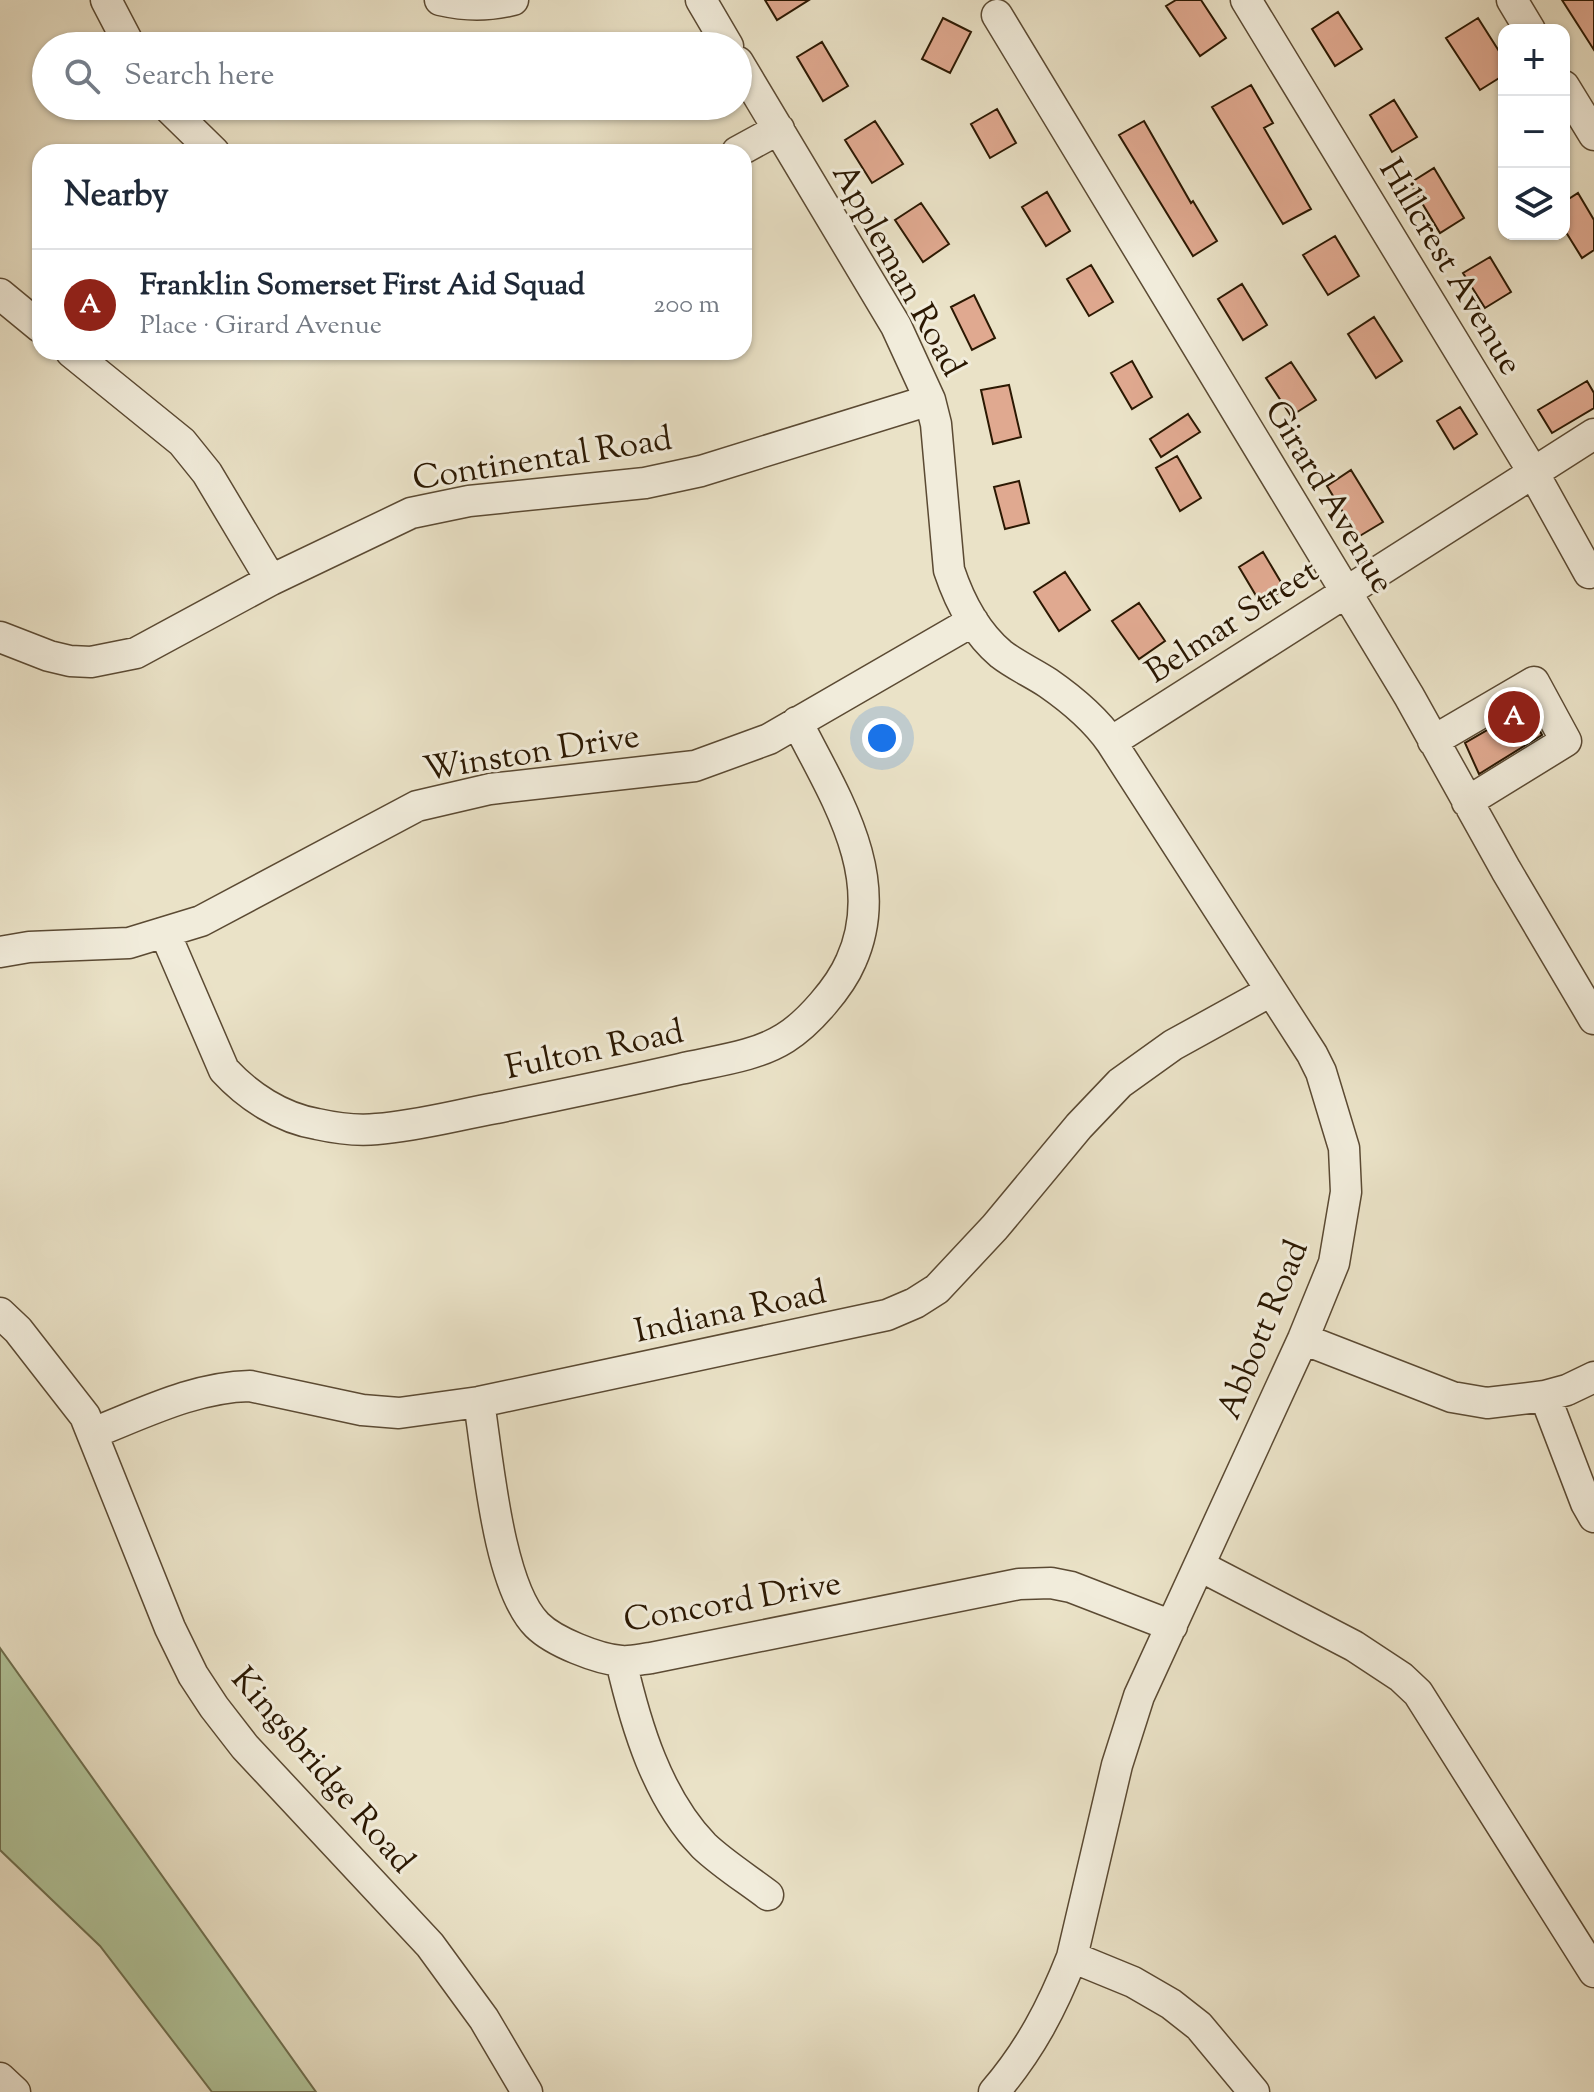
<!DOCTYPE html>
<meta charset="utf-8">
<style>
body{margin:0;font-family:"Sorts Mill Goudy",serif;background:#f2f2f3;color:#1f2937}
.controls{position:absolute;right:24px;top:24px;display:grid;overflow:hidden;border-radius:16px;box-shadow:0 2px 6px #0004}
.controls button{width:72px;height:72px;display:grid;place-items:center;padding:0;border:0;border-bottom:2px solid #e0e1e3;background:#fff;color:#1f2937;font:40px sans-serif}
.you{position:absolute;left:882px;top:738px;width:28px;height:28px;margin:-20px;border:6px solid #fff;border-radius:50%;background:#1a73e8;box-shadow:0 0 0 12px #1a73e833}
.badge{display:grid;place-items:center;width:52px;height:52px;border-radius:50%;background:#8f2418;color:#fff;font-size:26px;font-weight:700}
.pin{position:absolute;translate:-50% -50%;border:4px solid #fff;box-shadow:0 2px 8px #0006}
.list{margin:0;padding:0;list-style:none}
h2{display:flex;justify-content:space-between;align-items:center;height:104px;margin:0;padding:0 32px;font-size:34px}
h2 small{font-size:26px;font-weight:400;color:#747a83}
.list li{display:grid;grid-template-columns:52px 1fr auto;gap:24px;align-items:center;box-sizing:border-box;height:112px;padding:0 32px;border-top:2px solid #e0e1e3}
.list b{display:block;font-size:30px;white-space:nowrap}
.list p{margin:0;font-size:26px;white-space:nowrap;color:#747a83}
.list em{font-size:26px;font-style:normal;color:#747a83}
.icon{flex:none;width:44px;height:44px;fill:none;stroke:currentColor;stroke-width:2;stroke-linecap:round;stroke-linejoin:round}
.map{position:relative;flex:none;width:1594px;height:2092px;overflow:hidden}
.search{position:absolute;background:#fff;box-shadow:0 2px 6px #0004;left:32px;top:32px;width:720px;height:88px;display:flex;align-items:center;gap:20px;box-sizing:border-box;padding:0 28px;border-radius:44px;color:#747a83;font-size:30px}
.panel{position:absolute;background:#fff;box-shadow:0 2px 6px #0004;left:32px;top:144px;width:720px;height:216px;border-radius:24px}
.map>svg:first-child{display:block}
</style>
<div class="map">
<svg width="1594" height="2092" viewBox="0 0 1594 2092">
<rect width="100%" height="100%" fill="#eae2c7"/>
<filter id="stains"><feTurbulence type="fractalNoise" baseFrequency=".0025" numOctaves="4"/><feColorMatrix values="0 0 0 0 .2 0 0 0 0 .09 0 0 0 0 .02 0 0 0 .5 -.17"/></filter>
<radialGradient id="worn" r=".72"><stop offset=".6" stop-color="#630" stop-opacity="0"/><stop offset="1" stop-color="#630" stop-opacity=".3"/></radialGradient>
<path fill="#b1c49a" stroke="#6e6e4e" stroke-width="2" d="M 0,1648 L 316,2092 L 212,2092 L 100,1946 L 0,1850 Z"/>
<path fill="#e0a990" stroke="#2b1802" stroke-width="2" d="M 765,0 L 809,0 L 777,20 Z
M 1176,0 L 1201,0 L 1226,38 L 1200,56 L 1166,6 Z
M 1562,0 L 1594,0 L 1594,50 Z
M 1338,12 L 1362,49 L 1335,66 L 1312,29 Z
M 943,18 L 971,32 L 950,73 L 922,59 Z
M 1478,18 L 1504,59 L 1504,75 L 1480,90 L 1446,38 Z
M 822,42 L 848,86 L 823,101 L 797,57 Z
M 1251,85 L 1273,123 L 1264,128 L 1311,209 L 1283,224 L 1212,107 Z
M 1394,100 L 1417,137 L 1392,152 L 1370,115 Z
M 997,109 L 1016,143 L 990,158 L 971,124 Z
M 875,121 L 903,164 L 872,183 L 845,140 Z
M 1144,121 L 1191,203 L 1193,201 L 1217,241 L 1193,256 L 1119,135 Z
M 1434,168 L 1464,218 L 1440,233 L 1410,183 Z
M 1047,192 L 1070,231 L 1046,246 L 1022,207 Z
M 1578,193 L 1594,220 L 1594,250 L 1582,258 L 1564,229 L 1564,202 Z
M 921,203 L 949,244 L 923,262 L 895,220 Z
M 1335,236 L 1359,276 L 1328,295 L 1303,255 Z
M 1490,257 L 1511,292 L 1485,308 L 1463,273 Z
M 1091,265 L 1113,302 L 1089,316 L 1067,279 Z
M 1242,284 L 1267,325 L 1243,340 L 1218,299 Z
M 974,295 L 995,338 L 972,350 L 951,307 Z
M 1374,317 L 1402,361 L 1376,378 L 1348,334 Z
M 1132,361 L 1152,397 L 1132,409 L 1111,373 Z
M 1291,362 L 1316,400 L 1291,416 L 1266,378 Z
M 1587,381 L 1594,393 L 1594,408 L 1552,433 L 1538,410 Z
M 1009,385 L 1021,437 L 993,444 L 981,390 Z
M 1460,407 L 1477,434 L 1454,449 L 1437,421 Z
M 1188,414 L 1200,432 L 1161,457 L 1150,439 Z
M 1177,456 L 1201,498 L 1180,511 L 1156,468 Z
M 1351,470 L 1383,522 L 1358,537 L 1327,486 Z
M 1019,481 L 1029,523 L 1005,529 L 994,487 Z
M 1263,552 L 1285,589 L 1261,604 L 1239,567 Z
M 1065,572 L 1090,610 L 1059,631 L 1034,592 Z
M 1139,603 L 1165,641 L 1139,659 L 1112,621 Z
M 1527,707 L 1542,735 L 1479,774 L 1465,743 Z"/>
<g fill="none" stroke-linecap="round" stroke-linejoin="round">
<g stroke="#5b4a33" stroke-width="33">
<path id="minor" d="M 106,0 L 130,46
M 440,0 C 467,6 487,6 513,0
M 701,0 L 728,46
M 1246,0 L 1533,472 L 1589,573
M 1512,0 L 1530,30
M 997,15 L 1409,696 L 1506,870 L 1594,1019
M 738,62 L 896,326 L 930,400 L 936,424 L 949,570 C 959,600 976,633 1001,654 C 1015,665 1033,673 1048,683 C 1071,699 1095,719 1111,742 L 1312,1054 L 1321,1072 L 1344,1148 L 1346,1192 L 1334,1263 L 1303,1339 L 1139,1696 L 1117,1765 L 1072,1957 C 1052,2008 1030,2050 994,2092
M 1564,86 L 1594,135
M 167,106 L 214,152
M 737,152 L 779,129
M 0,294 L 40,327
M 71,352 L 182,442 L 207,473 L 271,580
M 0,637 L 49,656 L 70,661 L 91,662 L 136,653 L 271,580 L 411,513 L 469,501 L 645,483 L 701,471 L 930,400
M 1433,741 L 1534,682 L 1566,741 L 1467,802
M 1111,742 L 1594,434
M 165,933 L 224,1070 C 248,1096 281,1118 317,1124 C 335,1128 359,1131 377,1129 C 417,1126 457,1115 496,1108 C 558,1095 619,1083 680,1069 C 714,1061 755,1057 785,1038 C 809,1023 840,987 851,961 C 889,877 834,795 797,722
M 0,952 L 29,947 L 129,943 L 201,921 L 417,806 L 490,789 L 695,766 L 769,739 L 973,621
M 0,1313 L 18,1330 L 85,1416 L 170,1628 L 193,1675 L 214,1707 L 245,1747 L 430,1945 L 484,2019 L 527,2092
M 1303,1339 L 1452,1397 L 1487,1403 L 1545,1396 L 1567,1390 L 1594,1377
M 1545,1396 L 1586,1503 L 1594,1517
M 479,1402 C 488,1459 498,1586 537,1625 C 554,1642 598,1659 621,1661 C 630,1662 642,1659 651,1658 L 1019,1584 L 1051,1583 L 1071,1587 L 1172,1626
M 93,1433 C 144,1413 195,1387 250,1386 L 362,1410 L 399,1413 L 479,1402 L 887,1315 L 915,1303 L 937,1289 L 995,1227 L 1079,1126 L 1120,1083 L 1173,1045 L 1271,991
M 1200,1566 L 1354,1646 L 1401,1677 L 1418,1693 L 1594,1972
M 621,1661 C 636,1726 657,1797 704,1846 C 723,1864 747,1879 768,1895
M 1072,1957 L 1133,1982 L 1171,2004 L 1199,2026 L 1254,2092
M 0,2078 L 15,2092"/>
</g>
<use href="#minor" stroke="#f1ecdb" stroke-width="30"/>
</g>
<g text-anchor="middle" stroke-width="6" stroke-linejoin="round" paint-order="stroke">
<g font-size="34" fill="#2b1802" stroke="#f1ecdb">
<text transform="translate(1452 266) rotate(59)" y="12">Hillcrest Avenue</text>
<text transform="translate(900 269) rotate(61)" y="12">Appleman Road</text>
<text transform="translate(542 457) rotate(-9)" y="12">Continental Road</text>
<text transform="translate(1331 496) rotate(59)" y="12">Girard Avenue</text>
<text transform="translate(1231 620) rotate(-33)" y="12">Belmar Street</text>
<text transform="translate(531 751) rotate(-9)" y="12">Winston Drive</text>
<text transform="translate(594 1048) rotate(-12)" y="12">Fulton Road</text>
<text transform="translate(730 1310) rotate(-12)" y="12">Indiana Road</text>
<text transform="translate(1261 1329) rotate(-68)" y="12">Abbott Road</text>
<text transform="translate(732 1600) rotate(-10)" y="12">Concord Drive</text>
<text transform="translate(324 1769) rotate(49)" y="12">Kingsbridge Road</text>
</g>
</g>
<rect width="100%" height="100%" filter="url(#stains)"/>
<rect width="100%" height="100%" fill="url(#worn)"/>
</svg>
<div class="controls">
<button>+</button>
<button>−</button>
<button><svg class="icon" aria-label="layers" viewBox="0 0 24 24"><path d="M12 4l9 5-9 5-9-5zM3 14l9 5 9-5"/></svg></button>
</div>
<div class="you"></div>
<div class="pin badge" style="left:1514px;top:717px">A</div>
<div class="search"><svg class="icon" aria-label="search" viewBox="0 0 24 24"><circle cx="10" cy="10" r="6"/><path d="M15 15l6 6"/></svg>Search here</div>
<section class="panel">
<h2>Nearby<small></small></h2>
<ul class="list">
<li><span class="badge">A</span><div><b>Franklin Somerset First Aid Squad</b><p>Place · Girard Avenue</p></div><em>200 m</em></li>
</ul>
</section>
</div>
